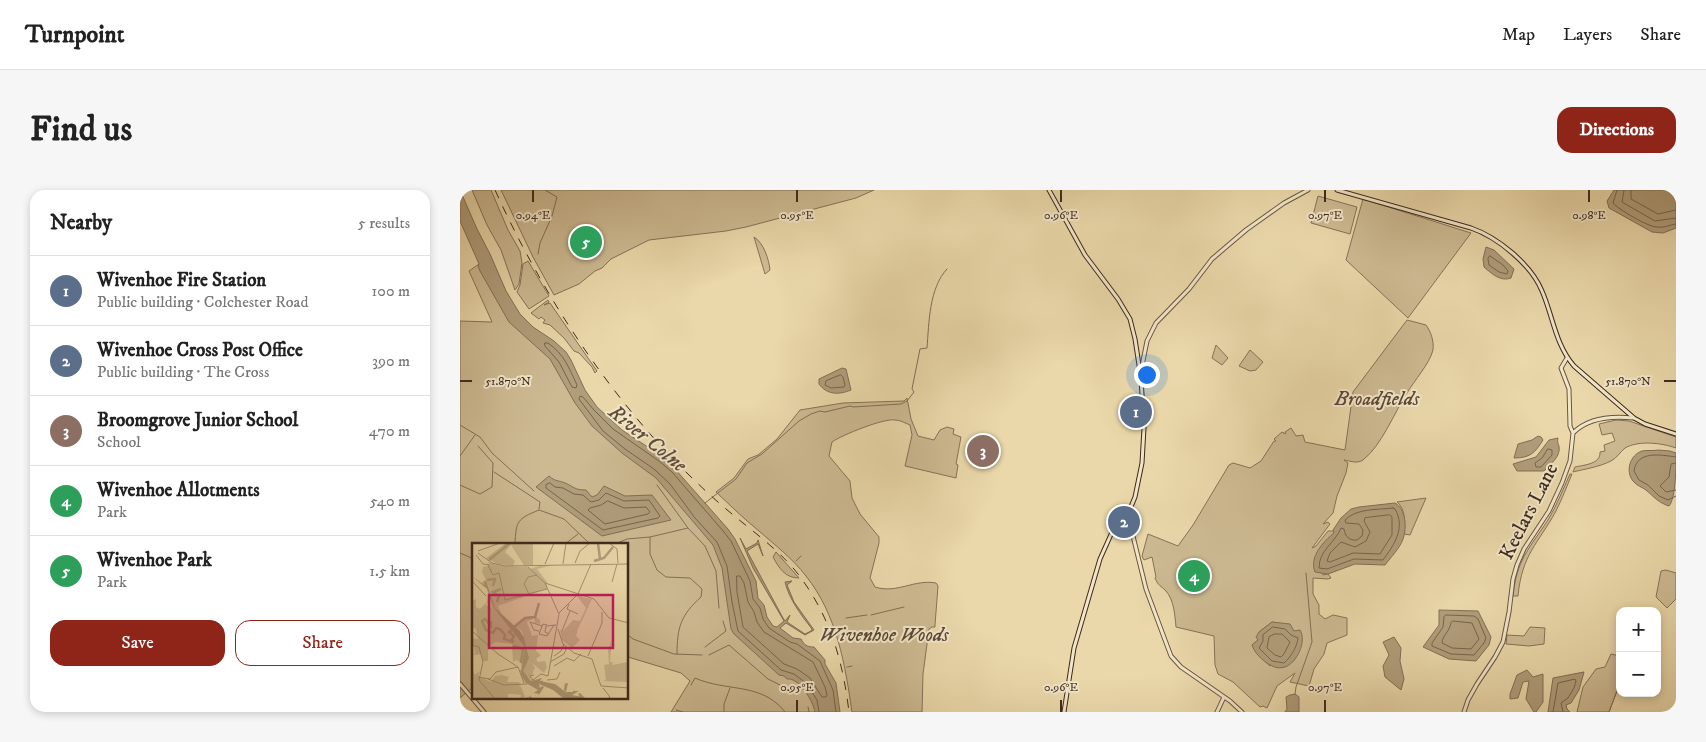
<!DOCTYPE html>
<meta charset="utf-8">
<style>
body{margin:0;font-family:"IM FELL DW Pica",serif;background:#f6f6f6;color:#222}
.controls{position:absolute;right:15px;bottom:15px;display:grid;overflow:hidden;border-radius:10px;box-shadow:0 2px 8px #0003}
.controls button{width:45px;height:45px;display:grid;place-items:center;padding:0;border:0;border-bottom:1px solid #e0e0e0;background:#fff;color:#222;font:25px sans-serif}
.you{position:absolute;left:686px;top:184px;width:18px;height:18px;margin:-12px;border:4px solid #fff;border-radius:50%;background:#1a73e8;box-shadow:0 0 0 8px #1a73e833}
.badge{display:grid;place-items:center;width:32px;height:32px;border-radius:50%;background:#8f2418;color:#fff;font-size:16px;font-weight:700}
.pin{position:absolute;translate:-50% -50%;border:2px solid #fff;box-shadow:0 1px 5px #0006}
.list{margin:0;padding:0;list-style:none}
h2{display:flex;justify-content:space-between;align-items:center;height:65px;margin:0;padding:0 20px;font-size:21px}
h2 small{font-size:16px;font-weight:400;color:#767676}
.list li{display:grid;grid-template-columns:32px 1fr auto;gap:15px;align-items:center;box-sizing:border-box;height:70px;padding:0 20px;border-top:1px solid #e0e0e0}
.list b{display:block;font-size:19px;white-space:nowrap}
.list p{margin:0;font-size:16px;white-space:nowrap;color:#767676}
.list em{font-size:16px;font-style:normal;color:#767676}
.actions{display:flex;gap:10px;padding:15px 20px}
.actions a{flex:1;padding:11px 0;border:1px solid #8f2418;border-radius:15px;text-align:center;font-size:18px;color:#8f2418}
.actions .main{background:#8f2418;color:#fff}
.map{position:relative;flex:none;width:1216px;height:522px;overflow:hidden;border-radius:15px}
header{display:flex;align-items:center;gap:30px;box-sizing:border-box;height:70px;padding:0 25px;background:#fff;border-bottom:1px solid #e0e0e0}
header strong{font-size:24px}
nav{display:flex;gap:28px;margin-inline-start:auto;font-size:18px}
.intro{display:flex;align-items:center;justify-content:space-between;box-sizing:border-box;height:120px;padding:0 30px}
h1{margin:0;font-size:35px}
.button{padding:12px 22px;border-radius:15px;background:#8f2418;color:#fff;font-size:18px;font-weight:700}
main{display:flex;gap:30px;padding:0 30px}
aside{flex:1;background:#fff;border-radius:15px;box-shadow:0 2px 8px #0003}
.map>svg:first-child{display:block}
</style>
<header>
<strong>Turnpoint</strong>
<nav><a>Map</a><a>Layers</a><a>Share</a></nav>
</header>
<div class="intro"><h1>Find us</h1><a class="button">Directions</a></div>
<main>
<aside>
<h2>Nearby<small>5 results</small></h2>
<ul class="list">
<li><span class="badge" style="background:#5c6f8a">1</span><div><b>Wivenhoe Fire Station</b><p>Public building · Colchester Road</p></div><em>100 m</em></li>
<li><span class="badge" style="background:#5c6f8a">2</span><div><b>Wivenhoe Cross Post Office</b><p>Public building · The Cross</p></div><em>390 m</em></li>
<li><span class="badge" style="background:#8d6e63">3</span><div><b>Broomgrove Junior School</b><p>School</p></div><em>470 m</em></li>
<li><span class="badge" style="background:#2e9e5b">4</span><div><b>Wivenhoe Allotments</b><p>Park</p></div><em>540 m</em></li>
<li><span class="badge" style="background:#2e9e5b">5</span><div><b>Wivenhoe Park</b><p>Park</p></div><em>1.5 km</em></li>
</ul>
<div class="actions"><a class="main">Save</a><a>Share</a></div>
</aside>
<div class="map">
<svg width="1216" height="522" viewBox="0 0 1216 522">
<rect width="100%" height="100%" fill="#ead8aa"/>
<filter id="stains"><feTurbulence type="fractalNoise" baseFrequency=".004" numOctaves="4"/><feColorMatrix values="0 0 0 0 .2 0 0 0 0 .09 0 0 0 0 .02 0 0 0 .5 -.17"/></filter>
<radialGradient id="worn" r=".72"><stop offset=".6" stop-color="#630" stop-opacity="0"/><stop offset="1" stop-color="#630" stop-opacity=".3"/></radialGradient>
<path fill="#cdba92" stroke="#867258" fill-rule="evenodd" d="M 12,0 L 31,0 L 48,40 L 60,61 L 62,73 L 59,94 L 55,100 L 41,60 L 27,35 Z
M 41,0 L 414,0 L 396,8 L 286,37 L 266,41 L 189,50 L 151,69 L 142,78 L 135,81 L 119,94 L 94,105 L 73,67 Z
M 858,6 L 897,17 L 890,44 L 851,33 Z
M 903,9 L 1011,43 L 948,128 L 886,70 Z
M 294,47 C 304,53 309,70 310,80 L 305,84 Z
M 68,71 L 89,106 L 69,119 L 57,102 L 60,95 L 63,74 Z
M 19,74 L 79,151 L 104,189 L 216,297 L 365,522 L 211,522 L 230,491 L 221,483 L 168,467 L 168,354 L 14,354 L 14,496 L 0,508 L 0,131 L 32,132 L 9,81 Z
M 88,110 L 89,112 L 84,115 L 90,113 L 137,181 L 135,183 L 132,177 L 119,163 L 114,161 L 104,148 L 90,135 L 83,133 L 85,130 L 81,127 L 79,129 L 71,123 Z
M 947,130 L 966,135 C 971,142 974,151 973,160 C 970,173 954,191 947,203 C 934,223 922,255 903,270 C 897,274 890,271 884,270 L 888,273 L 886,283 L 877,306 L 873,323 L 863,334 L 868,332 L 870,334 L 852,358 L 856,356 L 868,341 L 874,341 L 875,343 C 863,352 858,360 854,373 L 863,385 L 868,384 L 871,388 L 868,389 L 853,388 L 853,404 L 859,415 L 859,424 L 865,429 L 873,425 L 887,428 L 887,445 L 867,453 L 864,464 L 854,479 L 849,496 L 830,492 L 835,483 L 817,496 L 807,518 L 803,516 L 800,517 L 773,492 L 758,484 L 755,475 L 754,446 L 716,437 C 715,426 714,410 706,401 C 700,395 699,397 695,388 L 696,387 L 692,367 L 684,370 L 682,366 L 688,344 L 718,356 L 733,335 L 769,275 L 773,273 L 790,278 L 801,271 L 814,251 L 816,251 L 814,249 L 822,242 L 826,244 L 825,242 L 831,238 L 836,246 L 843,245 L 845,252 L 885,260 L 893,202 ZM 812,432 L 831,437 L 834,441 L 810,476 L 799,466 L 792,455 L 798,450 L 799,442 Z
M 756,155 L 768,168 L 762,175 L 752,168 Z
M 790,160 L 803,172 L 796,180 L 790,181 L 779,176 Z
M 447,208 L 451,229 L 458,246 L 474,250 L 480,240 L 487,237 L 494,239 L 493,244 L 501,247 L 496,274 L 498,275 L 496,288 L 445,276 L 452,245 L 450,235 C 445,233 440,230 435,230 C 424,228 382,245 372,252 L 369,266 L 390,291 L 392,308 L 400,324 L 419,347 L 419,353 L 410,388 L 415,397 C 437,404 454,389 476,393 L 478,396 L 475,435 L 475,437 L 472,437 L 469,439 L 463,484 L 462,522 L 392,522 C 385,474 377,425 346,386 C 333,369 315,355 299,341 C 284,329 270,315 256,302 L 274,288 L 288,269 L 298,265 L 317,249 L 340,220 L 383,213 L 444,211 Z
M 1156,230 L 1169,231 L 1216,247 L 1216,258 C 1202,253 1179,250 1165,258 C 1160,262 1157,268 1151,271 C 1139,277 1125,279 1113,282 L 1115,277 C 1124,275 1141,274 1140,262 L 1145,261 L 1144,255 L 1155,251 L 1152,243 L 1142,245 L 1139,234 Z
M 1110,284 L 1112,284 C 1107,296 1102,309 1096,321 C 1078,354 1062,364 1058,406 L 1053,406 C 1057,369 1069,359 1088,330 C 1097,315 1103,299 1110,284 Z
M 966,308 L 950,345 L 944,344 C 945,334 946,319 937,312 Z
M 316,362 L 339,388 C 325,388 319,378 313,367 Z
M 1206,380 L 1216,383 L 1216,409 L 1207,418 L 1196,407 L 1201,381 Z
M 1070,437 L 1085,438 L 1084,454 L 1069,456 L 1046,454 L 1047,445 L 1064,446 Z
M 1151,464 L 1160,466 L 1160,493 L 1149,522 L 1117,522 L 1123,497 L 1136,479 L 1145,477 Z"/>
<path fill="#b09d7a" stroke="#826f55" d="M 0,0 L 17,39 L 30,64 L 46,101 L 60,124 L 73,137 L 94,151 L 106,162 L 111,170 L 125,200 L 137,217 L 162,240 L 203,267 L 215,279 L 268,339 L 275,349 L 296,391 L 298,408 L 304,415 L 307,427 L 313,436 L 317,437 L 324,431 L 293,378 L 280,348 L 286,359 L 297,353 L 298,350 L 303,366 L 298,354 L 287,361 L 323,428 L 325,431 L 330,425 L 327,432 L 345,444 L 351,441 L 352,439 C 341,425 329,409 325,392 L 332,391 L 327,395 L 334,412 L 354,440 L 345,445 L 326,433 L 320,438 L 333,448 L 341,449 C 344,455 347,457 354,457 L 365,470 L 365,474 L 376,493 L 380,522 L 355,522 C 353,511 339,487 327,489 L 324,486 L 319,485 L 274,444 L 271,439 L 262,378 L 253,355 L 196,288 L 162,263 L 132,236 L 115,213 L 90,169 L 49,132 L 20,81 L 18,76 L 19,74 L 0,31 Z
M 1154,0 L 1216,0 L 1216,38 L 1203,43 L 1192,42 L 1149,18 L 1147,11 Z
M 1026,57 L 1034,60 L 1054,79 L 1051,88 C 1041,92 1032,84 1024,77 L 1023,69 Z
M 382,178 L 386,179 L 391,200 C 379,205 367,205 359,194 L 359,189 Z
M 1078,246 L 1081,247 L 1083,250 C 1075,263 1070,268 1054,268 L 1058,254 L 1072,250 Z
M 1098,248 C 1097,251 1098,254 1099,256 C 1101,267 1091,273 1084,281 L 1057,281 L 1053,274 L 1076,267 L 1089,250 Z
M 1198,260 L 1210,261 L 1216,263 C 1216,276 1216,308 1209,316 C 1199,313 1194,307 1186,300 C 1182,297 1177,296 1173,291 C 1165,281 1170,265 1182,261 C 1187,260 1193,261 1198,260 Z
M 89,286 C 96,292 98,290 105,293 C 115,297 114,300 126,300 L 132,307 L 137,305 L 144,296 L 165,306 L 192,305 L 211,330 L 142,346 L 76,297 Z
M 935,313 C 946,319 947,338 943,349 C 940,358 931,367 925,375 L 895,374 L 868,384 L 855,382 C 849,367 863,352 874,343 L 873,340 L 881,328 L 891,319 L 899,317 Z
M 979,420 L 1018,421 L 1031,447 L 1029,455 L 1016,471 L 989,469 L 963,457 L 979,435 Z
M 812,432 L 830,434 L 834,441 L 840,440 C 847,451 837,473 825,477 C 817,480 809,475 803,470 C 798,466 794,461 792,455 L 798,450 L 796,447 L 799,442 Z
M 934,447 L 941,458 L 940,471 L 944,489 L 941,500 L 925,487 L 923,476 L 929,465 L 923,452 Z
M 1067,480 L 1073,487 L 1083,484 L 1083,512 L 1076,522 L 1074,522 L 1066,509 L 1069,491 L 1063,492 L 1058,508 L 1050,509 L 1050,504 L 1057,485 Z
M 1124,482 L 1119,500 L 1111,513 L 1106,515 L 1107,519 L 1110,522 L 1088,522 L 1093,488 Z
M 835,504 L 839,507 L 839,522 L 825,522 L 827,519 L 826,507 L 830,505 Z"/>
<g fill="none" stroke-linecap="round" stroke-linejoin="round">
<path stroke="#77644c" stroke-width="1" d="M 1157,0 L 1153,13 C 1158,19 1188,37 1197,37 C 1204,38 1209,35 1216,34
M 1164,0 L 1162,12 L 1195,31 L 1216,28
M 1171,0 L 1171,9 L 1198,24 L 1216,20
M 1030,66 L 1043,75 L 1048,81 L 1047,84 L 1039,82 L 1029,75 L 1028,69 Z
M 85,153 L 88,153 C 104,164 109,178 117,195 L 116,198 L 112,197 L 99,172 L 85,156 Z
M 381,185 L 383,187 L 385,195 L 384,197 L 371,198 L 365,195 L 366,191 Z
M 1088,259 L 1092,260 L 1092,265 L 1081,277 L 1076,277 L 1075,273 L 1082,268 Z
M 1216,267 C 1201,265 1177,260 1174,281 L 1179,290 L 1188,295 L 1199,306 L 1208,310 L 1216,306
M 1216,273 L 1211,274 L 1209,287 L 1200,296 L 1206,302 L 1216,300
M 90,293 L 95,297 L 103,298 L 114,304 L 123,305 L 131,312 L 139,310 L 146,303 L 164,311 L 189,310 L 200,326 L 198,328 L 143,340 L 86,298 L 86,295 Z
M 148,311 L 164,318 L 186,317 L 190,322 L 188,324 L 145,334 L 128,320 L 130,318 L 141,315 Z
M 933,318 L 935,319 C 946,338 934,355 923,370 L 894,369 L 867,379 L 859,378 C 859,360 875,353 881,338 L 884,339 C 885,346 889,351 897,350 L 902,346 L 903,340 L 899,334 L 886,333 L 885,330 C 897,318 917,320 933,318 Z
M 930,325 L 932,327 L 932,345 L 920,364 L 893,363 L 870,372 L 867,371 L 870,363 L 881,352 L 895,357 L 906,351 L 910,342 L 904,331 L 905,328 Z
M 277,386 L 280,386 L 284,393 L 288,412 L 294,422 L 297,432 L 304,442 L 353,472 L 365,497 L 367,505 L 366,507 L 362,507 L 350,488 L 337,479 L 324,474 L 283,437 L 277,402 Z
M 986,425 L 1014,426 L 1018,429 L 1026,448 L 1024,453 L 1014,465 L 991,464 L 972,456 L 972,453 L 983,437 L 984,427 Z
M 993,431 L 1012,433 L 1019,449 L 1011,459 L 992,458 L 982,453 C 982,446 990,441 991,433 Z
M 813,437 L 825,439 L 831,445 L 838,448 C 837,457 831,467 824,473 L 812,471 L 799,458 L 803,451 L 803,445 Z
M 815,444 L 822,444 L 830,452 L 824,464 L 821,467 L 815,465 L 807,458 L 809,447 Z
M 359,522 L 357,510 L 346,493 L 334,484 L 321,480 L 278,441 L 272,412 L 267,376 L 257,352 L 235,328 L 210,294 L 194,279 L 165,259 L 143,241 L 119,209 L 120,206 L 123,207 L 134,220 L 153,239 L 199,271 L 212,282 L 264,342 L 271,351 L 290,391 L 293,409 L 300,418 L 303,429 L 309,438 L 330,452 L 337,454 L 360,471 L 373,500 L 376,522
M 1093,522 L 1098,493 L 1115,489 L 1116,491 L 1114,498 L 1108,508 L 1101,513 L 1103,522"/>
<path stroke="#826f55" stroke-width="1" d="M 78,64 L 80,53 L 92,26 L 97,7 L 85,0
M 0,235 L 20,247 L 32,263 L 74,301
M 0,266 L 15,245
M 34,282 L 80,312 L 79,319
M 0,295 L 20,304 L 32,297 L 33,273 L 18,256
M 197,295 L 228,338 L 190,347 L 190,364 L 197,380 L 206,387 L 230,388 L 242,399 L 241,407 C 221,425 217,437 217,464
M 245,313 L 276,289 L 287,273 L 302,264 L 339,231 L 351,224 L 360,221 L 365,222 L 390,216 L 393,217 L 441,214 L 447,211 L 454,202 L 452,199 L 460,159 L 467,158 C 469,133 469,98 487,79
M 228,338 L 245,356 L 256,381 L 259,418
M 55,354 C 56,331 57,329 79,320 L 104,329 L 130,354
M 105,354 L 118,344
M 155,354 L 167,349 L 190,347
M 0,363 L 14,369
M 336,371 L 341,366
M 411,425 L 444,417
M 386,428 L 407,425
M 168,445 L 173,449 L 214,464 L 242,465
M 245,457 L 266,441 L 263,431
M 249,465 L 269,455 L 308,489 L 322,496
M 387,477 L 392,476
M 231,495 L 235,488 C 266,502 302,492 325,522
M 835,504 L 836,497 L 852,452 L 846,383
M 348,517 L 349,522
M 216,520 L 223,522
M 264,522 L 264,514 L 270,498
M 1149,522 L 1160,493"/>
<g stroke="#695640" stroke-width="5">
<path id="tertiary" d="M 679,178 L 682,176 L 687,151 L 696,133 L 729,99 L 752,69 L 786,40 L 824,13 L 848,0
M 1113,243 C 1128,228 1153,226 1173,228
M 668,324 L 671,329 L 672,342 L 686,399 L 711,466 L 721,477 L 770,511 L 782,522
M 0,494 L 24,522
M 757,522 L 764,507
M 1004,522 L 1008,510 L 1017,494 L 1035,467 L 1043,452 L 1049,422 L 1053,389 L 1057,375 L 1064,359 L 1089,321 L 1102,293 L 1110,271 L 1113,243 L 1110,236 L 1109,199 L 1101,178 L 1107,168"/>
</g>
<g stroke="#3e2a1d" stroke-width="5">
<path id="secondary" d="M 589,0 L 625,65 L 658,109 L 670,129 L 675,149 L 681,188 L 684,238 L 682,273 L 675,307 L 668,324 L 662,329 L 653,340 L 640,369 L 614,458 L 604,522
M 877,0 L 1011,38 C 1037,47 1071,74 1082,101 C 1093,126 1095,154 1114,176 L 1174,228 L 1185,234 L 1216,244"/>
</g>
<use href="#tertiary" stroke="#f1e6c8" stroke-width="3"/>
<use href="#secondary" stroke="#f1e6c8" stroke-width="3"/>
<path stroke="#3e2a1d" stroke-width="1" stroke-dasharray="9 9" stroke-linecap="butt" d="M 35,0 C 75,88 127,172 191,245 C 216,273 243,300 272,324 C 296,344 323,363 341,388 C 371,429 383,472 389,522"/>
</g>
<path fill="none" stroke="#3e2a1d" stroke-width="2" d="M 73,0 L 73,12M 337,0 L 337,12M 601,0 L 601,12M 865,0 L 865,12M 1129,0 L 1129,12M 0,191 L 12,191M 1204,191 L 1216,191M 337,510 L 337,522M 601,510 L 601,522M 865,510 L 865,522"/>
<g text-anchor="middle" stroke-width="4" stroke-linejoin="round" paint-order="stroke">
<g font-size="20" font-style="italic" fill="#5b4734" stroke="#f1e6c8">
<text x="917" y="215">Broadfields</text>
<text x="424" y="451">Wivenhoe Woods</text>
</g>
<g font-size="20" fill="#3e2a1d" stroke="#f1e6c8">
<text transform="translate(1068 321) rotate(-63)" y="7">Keelars Lane</text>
</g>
<g font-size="21" font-style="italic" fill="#604c39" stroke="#f1e6c8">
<text transform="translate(188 248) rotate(39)" y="7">River Colne</text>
</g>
</g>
<g transform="translate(12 353)">
<rect width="156" height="156" fill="#ead8aa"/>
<path d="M 34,0 L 64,0 L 61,1 L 61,22 L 53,22 L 58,26 L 69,22 L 81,22 L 65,26 L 75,39 L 75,46 L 26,63 L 30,73 L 48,88 L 52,97 L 50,88 L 43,83 L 52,75 L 63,73 L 68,77 L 68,81 L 63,80 L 62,75 L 55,79 L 60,93 L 66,92 L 64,108 L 69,112 L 64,116 L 66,119 L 73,118 L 75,124 L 72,130 L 60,120 L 63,125 L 58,136 L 66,138 L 61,140 L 51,133 L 56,140 L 54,140 L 50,135 L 49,120 L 44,117 L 41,119 L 40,101 L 23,99 L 16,105 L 16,118 L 11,118 L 9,111 L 4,112 L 0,112 L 3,111 L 0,95 L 6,96 L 4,86 L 0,84 L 0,58 L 4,56 L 4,64 L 8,66 L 15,59 L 14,54 L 16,59 L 14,62 L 20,65 L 15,46 L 0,33 L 9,40 L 13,37 L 24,59 L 10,29 L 11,24 L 19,22 L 15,19 L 30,23 L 53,24 L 39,2 L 33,9 L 43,18 L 41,23 L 26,21 L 14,15 ZM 105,53 L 120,56 L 106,86 L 104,93 L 108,97 L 100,105 L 90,97 L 88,87 L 91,88 L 101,77 L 108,78 L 114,65 ZM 140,96 L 138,119 L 141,119 L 140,122 L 156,119 L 156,139 L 131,138 L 134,137 L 132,122 L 137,121 L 136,107 ZM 0,125 L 3,132 L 8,128 L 6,133 L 19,139 L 23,133 L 30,132 L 37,134 L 35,139 L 47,139 L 53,154 L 48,156 L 49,152 L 40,151 L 36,151 L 36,156 L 0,156 Z" fill="#cdba92"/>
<path d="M 0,33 L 12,42 L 12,39 L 14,37 L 23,65 L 48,88 L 53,97 L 51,92 L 57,115 L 51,128 L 53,135 L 59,138 L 70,135 L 68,138 L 83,141 L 95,150 L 92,147 L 93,138 L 93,141 L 95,140 L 96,140 L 94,149 L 101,149 L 102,144 L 101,148 L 107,148 L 100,152 L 110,154 L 106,153 L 108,152 L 107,152 L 106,151 L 108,150 L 114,156 L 92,156 L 81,147 L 67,141 L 68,145 L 70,143 L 72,144 L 65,155 L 67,151 L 62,150 L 57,153 L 63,156 L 57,156 L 57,153 L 55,156 L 53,156 L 66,147 L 54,140 L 49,131 L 53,104 L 22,65 L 15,46 Z" fill="#b09d7a"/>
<path fill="none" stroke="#b09d7a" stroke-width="2.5" d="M 126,0 L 128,16M 17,17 L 38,0M 122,18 L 132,15 L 141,4M 15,37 L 23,36 L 21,43M 25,59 L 27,53 L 21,49 L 29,46M 19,78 L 19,83 L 13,76 L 10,78 L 14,87 L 21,90 L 24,85 L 28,86 L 33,92 L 32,96 L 42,99M 37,82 L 41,86 L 37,89 L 42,93 L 39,98M 42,84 L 53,75 L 63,74 L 67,60M 41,103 L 51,106 L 49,120M 49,127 L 58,140 L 71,139"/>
<path fill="none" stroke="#a59272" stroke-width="1" d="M 137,0 L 145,6 L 146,20M 6,8 L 28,0M 6,10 L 20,20 L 33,23 L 157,21M 4,12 L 11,21 L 18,22M 103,20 L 108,8 L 118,0M 73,21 L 82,0M 91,21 L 94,0M 16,22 L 21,32 L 27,30M 56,24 L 73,40 L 87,71 L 76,133 L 69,131M 27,30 L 33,57 L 75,46M 0,38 L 14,53M 140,39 L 145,21M 73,40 L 122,56 L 137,75 L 157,80M 58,53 L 52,41 L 56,34 L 65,32M 97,61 L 95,66 L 106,71M 87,70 L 106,51 L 119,21M 75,82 L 71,81 L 67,91 L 75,93 L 82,82M 86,86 L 91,101 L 102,110 L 120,116 L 129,143 L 157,145M 0,88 L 26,111 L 46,124M 67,88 L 62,87 L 58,79 L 70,83M 90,88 L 98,68M 77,91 L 73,89 L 74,83 L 84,82M 0,102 L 7,104 L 11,119 L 7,137 L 23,156M 82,113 L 89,108 L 92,101M 116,113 L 130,80 L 130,69M 78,119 L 92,111 L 95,104M 82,123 L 95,115 L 102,118 L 109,111M 46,124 L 52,140M 62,132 L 58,133 L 61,137 L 69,131M 6,134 L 18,136 L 24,129 L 46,124M 16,136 L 32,142 L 55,141M 75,137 L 85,136 L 88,129M 131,145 L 138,154 L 135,156"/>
<path fill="#c2185b" fill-opacity="0.15" stroke="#c2185b" stroke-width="2.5" d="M 17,52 L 141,52 L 141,105 L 17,105 Z"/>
<rect width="156" height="156" fill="none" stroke="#3e2a1d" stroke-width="2.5"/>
</g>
<g font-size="12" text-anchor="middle" fill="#3e2a1d" stroke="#f1e6c8" stroke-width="4" stroke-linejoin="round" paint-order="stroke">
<text x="73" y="29">0.94°E</text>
<text x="337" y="29">0.95°E</text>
<text x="601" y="29">0.96°E</text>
<text x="865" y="29">0.97°E</text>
<text x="1129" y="29">0.98°E</text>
<text x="48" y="195">51.870°N</text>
<text x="1168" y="195">51.870°N</text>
<text x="337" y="501">0.95°E</text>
<text x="601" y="501">0.96°E</text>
<text x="865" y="501">0.97°E</text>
</g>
<rect width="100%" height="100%" filter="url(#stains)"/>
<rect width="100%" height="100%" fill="url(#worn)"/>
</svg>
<div class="controls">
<button>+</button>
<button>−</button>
</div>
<div class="you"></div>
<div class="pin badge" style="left:676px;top:222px;background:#5c6f8a">1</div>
<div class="pin badge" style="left:664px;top:332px;background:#5c6f8a">2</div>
<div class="pin badge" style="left:523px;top:261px;background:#8d6e63">3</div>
<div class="pin badge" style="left:734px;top:386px;background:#2e9e5b">4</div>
<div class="pin badge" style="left:126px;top:52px;background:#2e9e5b">5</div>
</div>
</main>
